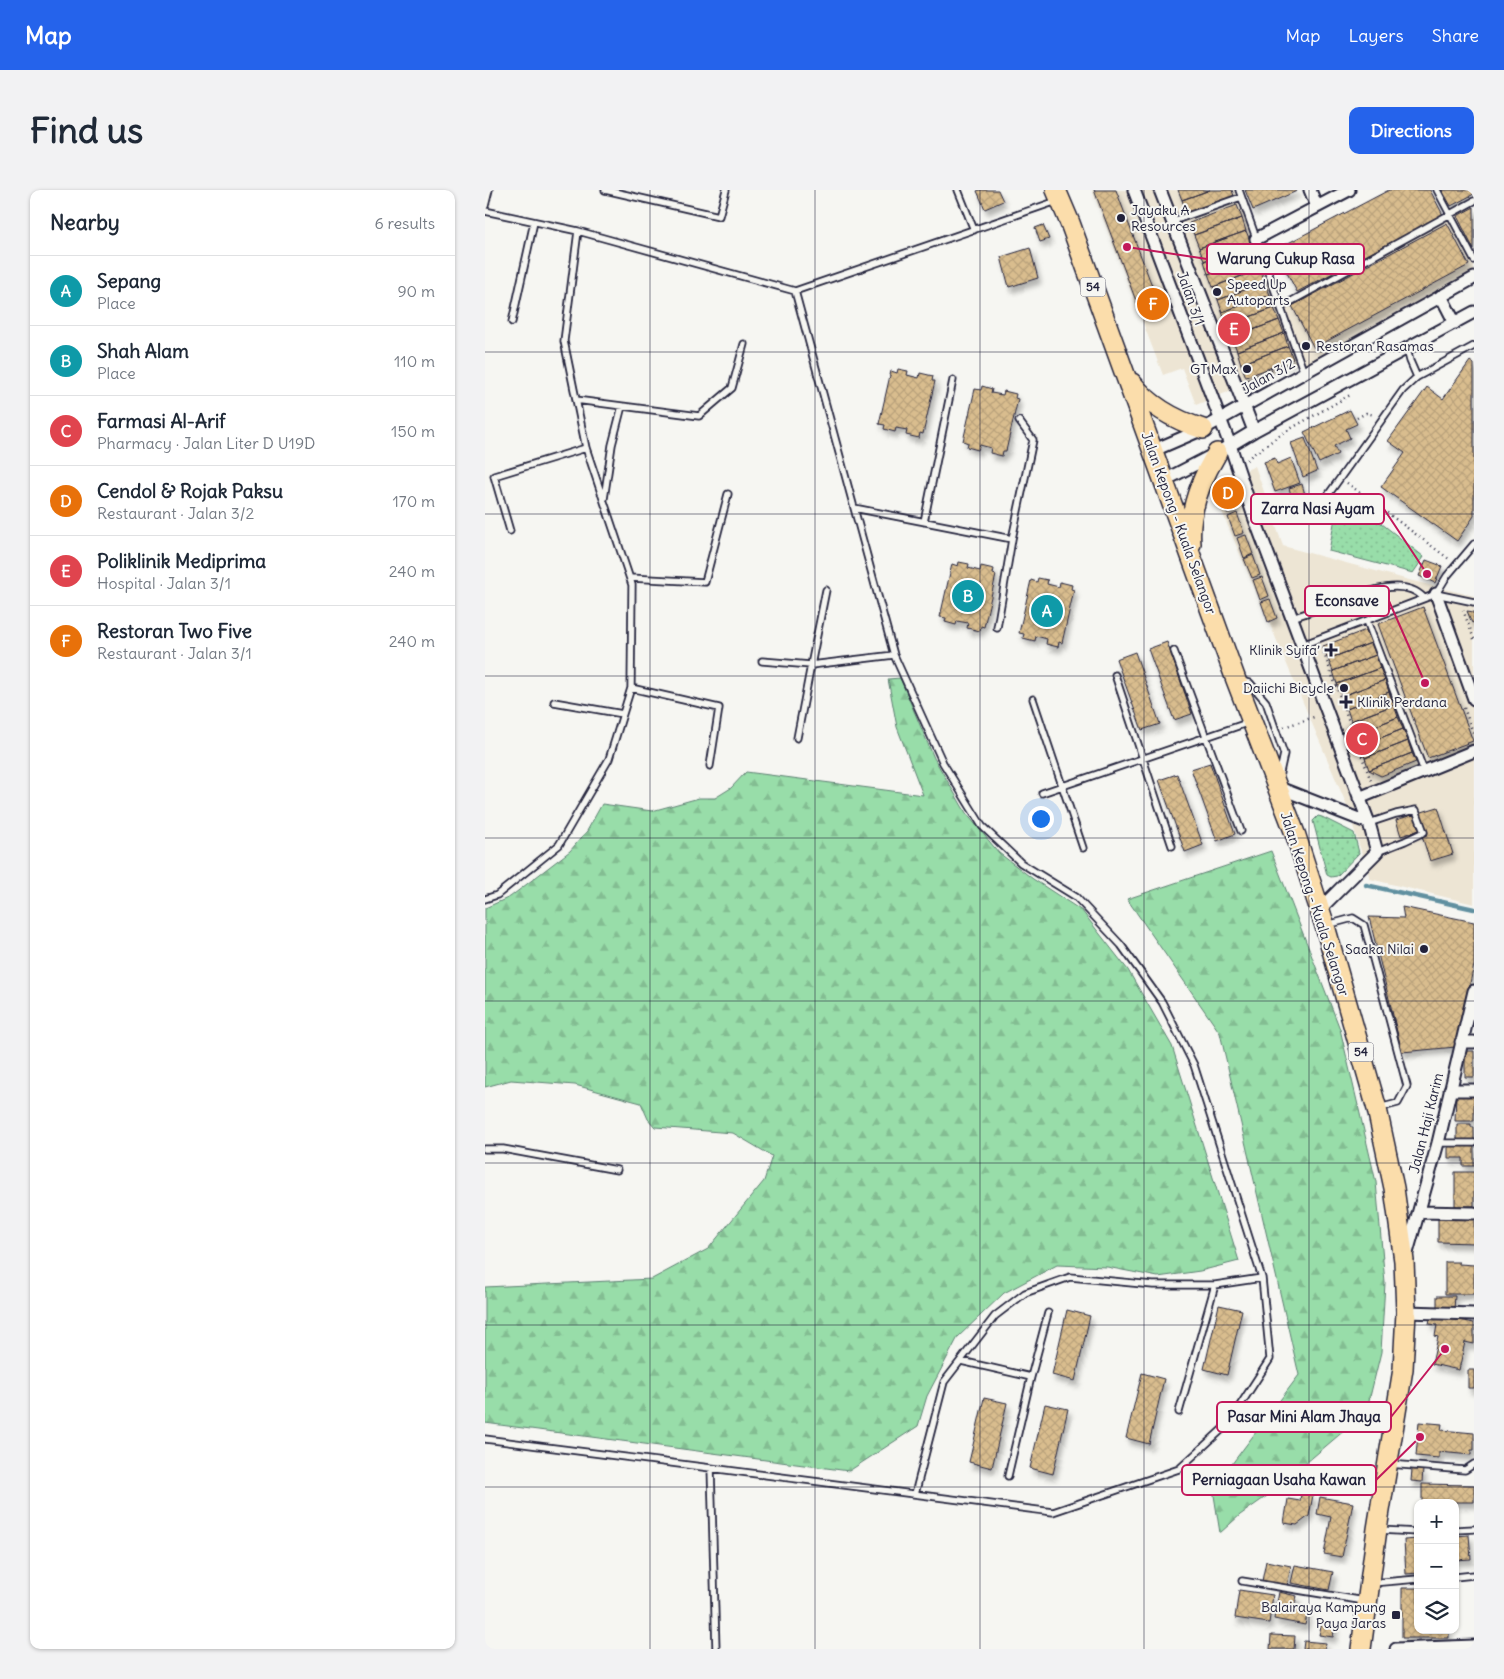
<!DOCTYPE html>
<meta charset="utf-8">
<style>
body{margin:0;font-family:Delius,sans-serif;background:#f2f2f3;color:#1f2937}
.controls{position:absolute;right:15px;bottom:15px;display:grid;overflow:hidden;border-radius:10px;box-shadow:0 1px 4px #0004}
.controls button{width:45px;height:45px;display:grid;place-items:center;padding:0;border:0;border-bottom:1px solid #e0e1e3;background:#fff;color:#1f2937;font:25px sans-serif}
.you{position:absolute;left:555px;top:628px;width:18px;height:18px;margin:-12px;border:4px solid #fff;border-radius:50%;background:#1a73e8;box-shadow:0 0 0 8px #1a73e833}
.badge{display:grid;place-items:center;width:32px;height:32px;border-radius:50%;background:#2563eb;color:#fff;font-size:16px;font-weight:700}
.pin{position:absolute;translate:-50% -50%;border:2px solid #fff;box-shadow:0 1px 5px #0006}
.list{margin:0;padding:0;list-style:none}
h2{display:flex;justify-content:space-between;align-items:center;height:65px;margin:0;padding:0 20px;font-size:21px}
h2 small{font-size:16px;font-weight:400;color:#747a83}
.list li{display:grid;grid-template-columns:32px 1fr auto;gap:15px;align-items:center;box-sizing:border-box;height:70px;padding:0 20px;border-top:1px solid #e0e1e3}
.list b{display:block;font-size:19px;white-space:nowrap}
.list p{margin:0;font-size:16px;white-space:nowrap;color:#747a83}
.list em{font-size:16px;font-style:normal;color:#747a83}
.icon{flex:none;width:28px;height:28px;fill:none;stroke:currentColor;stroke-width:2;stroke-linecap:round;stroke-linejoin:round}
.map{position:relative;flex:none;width:989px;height:1459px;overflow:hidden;border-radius:10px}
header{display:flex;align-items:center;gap:30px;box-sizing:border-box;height:70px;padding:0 25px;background:#2563eb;color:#fff}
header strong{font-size:24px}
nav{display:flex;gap:28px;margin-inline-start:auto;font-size:18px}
.intro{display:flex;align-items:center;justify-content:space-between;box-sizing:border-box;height:120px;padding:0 30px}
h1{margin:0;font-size:35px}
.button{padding:12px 22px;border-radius:10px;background:#2563eb;color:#fff;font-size:18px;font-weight:700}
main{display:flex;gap:30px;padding:0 30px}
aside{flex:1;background:#fff;border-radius:10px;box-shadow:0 1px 4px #0004}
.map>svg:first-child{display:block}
</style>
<header>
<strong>Map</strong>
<nav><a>Map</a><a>Layers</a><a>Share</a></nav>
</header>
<div class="intro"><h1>Find us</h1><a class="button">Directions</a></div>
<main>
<aside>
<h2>Nearby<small>6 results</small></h2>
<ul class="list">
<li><span class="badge" style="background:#0f9aa8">A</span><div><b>Sepang</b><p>Place</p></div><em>90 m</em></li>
<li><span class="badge" style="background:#0f9aa8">B</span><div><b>Shah Alam</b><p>Place</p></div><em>110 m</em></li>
<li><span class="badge" style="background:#e0444e">C</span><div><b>Farmasi Al-Arif</b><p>Pharmacy · Jalan Liter D U19D</p></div><em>150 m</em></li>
<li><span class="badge" style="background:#e8710a">D</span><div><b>Cendol &amp; Rojak Paksu</b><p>Restaurant · Jalan 3/2</p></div><em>170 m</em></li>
<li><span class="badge" style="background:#e0444e">E</span><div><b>Poliklinik Mediprima</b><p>Hospital · Jalan 3/1</p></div><em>240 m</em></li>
<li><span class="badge" style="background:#e8710a">F</span><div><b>Restoran Two Five</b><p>Restaurant · Jalan 3/1</p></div><em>240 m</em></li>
</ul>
</aside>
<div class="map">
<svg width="989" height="1459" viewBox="0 0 989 1459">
<defs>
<pattern id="green-dots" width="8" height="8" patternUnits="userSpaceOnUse" patternTransform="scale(1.25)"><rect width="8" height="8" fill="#98dda9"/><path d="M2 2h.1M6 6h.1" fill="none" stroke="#83bd92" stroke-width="1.8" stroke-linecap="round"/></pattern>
<pattern id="forest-firs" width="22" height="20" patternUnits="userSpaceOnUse" patternTransform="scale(1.25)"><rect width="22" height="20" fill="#98dda9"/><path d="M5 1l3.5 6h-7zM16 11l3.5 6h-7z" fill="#83bd92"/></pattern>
<pattern id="building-cross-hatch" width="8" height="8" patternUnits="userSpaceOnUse" patternTransform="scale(1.25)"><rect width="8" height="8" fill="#d9bd8e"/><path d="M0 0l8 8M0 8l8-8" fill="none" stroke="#baa27b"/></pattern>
<filter id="shadow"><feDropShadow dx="3" dy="5.5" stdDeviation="2.5" flood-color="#0004"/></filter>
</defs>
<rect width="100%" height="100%" fill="#f6f6f2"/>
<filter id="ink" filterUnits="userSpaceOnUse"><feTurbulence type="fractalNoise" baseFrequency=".02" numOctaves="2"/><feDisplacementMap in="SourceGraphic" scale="10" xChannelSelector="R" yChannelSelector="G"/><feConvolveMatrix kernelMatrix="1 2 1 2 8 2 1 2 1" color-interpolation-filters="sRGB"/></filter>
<g filter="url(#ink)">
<path fill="#ede5d4" d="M 607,0 L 749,0 L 791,116 L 813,173 L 711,215 L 697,178 L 678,185 Z
M 989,15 L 989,81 L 820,175 L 800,119 Z
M 770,276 L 798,356 L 924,390 L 989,406 L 989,714 L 885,689 L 860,611 L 732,310 L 744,288 Z"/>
<path fill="url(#green-dots)" stroke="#5d8072" d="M 863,307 L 939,367 L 928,383 L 844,361 L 851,322 Z
M 833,626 L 837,627 L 869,643 L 874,663 L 852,686 L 846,687 L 842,685 L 828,631 Z"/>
<path fill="url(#forest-firs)" stroke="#5d8072" d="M 415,488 L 449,568 L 481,623 L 514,663 L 548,689 L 597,721 L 643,780 L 687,856 L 754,1071 L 715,1081 L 673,1087 L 622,1077 L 572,1075 L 519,1103 L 473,1147 L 442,1206 L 433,1236 L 364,1281 L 0,1233 L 0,1097 L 167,1089 L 223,1059 L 279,991 L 287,966 L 248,943 L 170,937 L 163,929 L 156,913 L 90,895 L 26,890 L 0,897 L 0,718 L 25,707 L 85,661 L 102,641 L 117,614 L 167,621 L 214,608 L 230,608 L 246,598 L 261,582 L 438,605 L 412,537 L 403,489 Z
M 786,661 L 855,839 L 891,992 L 900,1093 L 896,1162 L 883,1215 L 867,1234 L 782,1306 L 755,1325 L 735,1343 L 728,1299 L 814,1185 L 735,843 L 642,709 Z"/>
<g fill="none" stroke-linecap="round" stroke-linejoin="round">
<path stroke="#6090a0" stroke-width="4.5" d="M 881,695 L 989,719"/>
</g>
<path fill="url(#building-cross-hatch)" stroke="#22223b" filter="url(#shadow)" d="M 494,0 L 513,0 L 518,11 L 500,19 L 492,1 Z
M 609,0 L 631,0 L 675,117 L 656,124 Z
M 693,0 L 725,0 L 697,10 Z
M 725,0 L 747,0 L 749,6 L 702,23 L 697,10 Z
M 760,0 L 812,0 L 812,1 L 768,20 Z
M 904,0 L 945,0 L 958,25 L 812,102 L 790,60 Z
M 957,0 L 989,0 L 989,4 L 966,16 Z
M 752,15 L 757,28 L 709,45 L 704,33 Z
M 989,17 L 989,60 L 972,26 Z
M 757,28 L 761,41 L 714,58 L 709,45 Z
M 962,33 L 984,75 L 829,158 L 807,116 Z
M 558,35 L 564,49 L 555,52 L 550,38 Z
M 761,41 L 766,53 L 719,71 L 714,58 Z
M 766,53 L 771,66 L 723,84 L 719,71 Z
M 545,58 L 553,88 L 524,97 L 516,67 Z
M 771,66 L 775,79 L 728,97 L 723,84 Z
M 775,79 L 780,92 L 733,110 L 728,97 Z
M 780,92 L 785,105 L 737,122 L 733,110 Z
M 785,105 L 789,118 L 742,135 L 737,122 Z
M 789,118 L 794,130 L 747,148 L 742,135 Z
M 794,130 L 799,143 L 752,161 L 747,148 Z
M 799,143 L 803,156 L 756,174 L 752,161 Z
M 803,156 L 808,169 L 761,187 L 756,174 Z
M 985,171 L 989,174 L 989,326 L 972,351 L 896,297 L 920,263 L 903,251 L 942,197 L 958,209 Z
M 413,179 L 423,181 L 422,185 L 434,188 L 435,183 L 448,186 L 447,191 L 450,191 L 438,244 L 435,243 L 434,248 L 421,245 L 422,240 L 411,238 L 410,242 L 399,239 L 400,235 L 394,234 L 406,181 L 412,183 Z
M 497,196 L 507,199 L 506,203 L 518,205 L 519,201 L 531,204 L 530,208 L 533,209 L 521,261 L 518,261 L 517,266 L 505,263 L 506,258 L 495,255 L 493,260 L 482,257 L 483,253 L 478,251 L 490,199 L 496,200 Z
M 865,220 L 872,234 L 861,239 L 865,248 L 849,256 L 853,264 L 834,273 L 819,242 Z
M 820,248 L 832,281 L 818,287 L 806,253 Z
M 790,268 L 792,274 L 806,268 L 815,293 L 790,302 L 779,272 Z
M 817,294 L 821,308 L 808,312 L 804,298 Z
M 743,300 L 751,320 L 742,323 L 735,304 Z
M 752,323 L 759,343 L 750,346 L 743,327 Z
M 761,345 L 768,364 L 759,368 L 752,348 Z
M 768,365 L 775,385 L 767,388 L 759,369 Z
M 941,370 L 957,376 L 950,393 L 934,386 Z
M 474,372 L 484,374 L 483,378 L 495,381 L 496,376 L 509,379 L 508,384 L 511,385 L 499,437 L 496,436 L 495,441 L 482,438 L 483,433 L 472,431 L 471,435 L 460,432 L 461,428 L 455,427 L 467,374 L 473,376 Z
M 777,387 L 784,406 L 775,410 L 768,390 Z
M 553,388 L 563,390 L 562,394 L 574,397 L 575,392 L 587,395 L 586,399 L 589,400 L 577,453 L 574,452 L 573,457 L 561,454 L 562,449 L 551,446 L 550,451 L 538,448 L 539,444 L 534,443 L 546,390 L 552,392 Z
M 785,409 L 792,428 L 783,432 L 776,412 Z
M 938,417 L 988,551 L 943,568 L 893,434 Z
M 982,421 L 989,422 L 989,432 L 987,433 Z
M 881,440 L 886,453 L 843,469 L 838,456 Z
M 682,452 L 707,524 L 689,530 L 663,459 Z
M 886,453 L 891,465 L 848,481 L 843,469 Z
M 650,462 L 675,534 L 657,540 L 631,469 Z
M 891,465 L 895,478 L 852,494 L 848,481 Z
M 895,478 L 900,490 L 857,506 L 852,494 Z
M 900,490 L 904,502 L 862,519 L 857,506 Z
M 904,502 L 909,515 L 866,531 L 862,519 Z
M 909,515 L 913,527 L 871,544 L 866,531 Z
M 913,527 L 918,539 L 875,556 L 871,544 Z
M 918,539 L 923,551 L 880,568 L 875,556 Z
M 923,551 L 927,563 L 884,580 L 880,568 Z
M 927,563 L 931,572 L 896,586 L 884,580 Z
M 725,573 L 750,644 L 732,651 L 706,579 Z
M 692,584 L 718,655 L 700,662 L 674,590 Z
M 953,617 L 968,664 L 945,671 L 935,640 L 916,646 L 911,630 Z
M 917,717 L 989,732 L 989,775 L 971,857 L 917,862 L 884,727 L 919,728 Z
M 980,861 L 989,861 L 989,887 L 980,887 Z
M 971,905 L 989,905 L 989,931 L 970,931 Z
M 972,934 L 986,934 L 986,937 L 989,937 L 989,951 L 972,951 Z
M 963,956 L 989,956 L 989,976 L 978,976 L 978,968 L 963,968 Z
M 970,982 L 989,982 L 989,1016 L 970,1016 Z
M 953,1029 L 989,1029 L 989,1053 L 953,1052 Z
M 960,1072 L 974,1072 L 974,1074 L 989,1075 L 989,1104 L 960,1104 Z
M 952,1106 L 970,1106 L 969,1119 L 952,1119 Z
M 734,1115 L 757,1120 L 742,1185 L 719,1179 Z
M 582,1120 L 605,1126 L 590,1191 L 567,1185 Z
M 946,1124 L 989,1133 L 989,1154 L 980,1152 L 974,1180 L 947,1174 L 953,1147 L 950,1146 L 952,1135 L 944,1134 Z
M 983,1180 L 989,1180 L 989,1198 L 983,1198 Z
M 657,1183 L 679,1189 L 664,1254 L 641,1248 Z
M 499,1208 L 522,1213 L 507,1278 L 484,1272 Z
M 560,1214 L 583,1219 L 568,1284 L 545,1278 Z
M 934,1232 L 957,1234 L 956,1240 L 989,1243 L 989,1260 L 986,1260 L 986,1265 L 954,1262 L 954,1268 L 931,1266 Z
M 927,1279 L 938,1280 L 937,1292 L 926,1291 Z
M 937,1294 L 989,1295 L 989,1312 L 937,1312 Z
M 816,1304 L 828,1305 L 824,1326 L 812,1335 L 799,1333 L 803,1309 L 815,1311 Z
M 835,1307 L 868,1313 L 857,1367 L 839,1364 L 846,1327 L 832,1324 Z
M 984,1345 L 986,1369 L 970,1370 L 970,1346 Z
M 933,1349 L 933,1383 L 921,1384 L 919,1350 Z
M 781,1371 L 806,1376 L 802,1396 L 777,1391 Z
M 810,1375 L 848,1382 L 844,1400 L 806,1393 Z
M 917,1398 L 933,1398 L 933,1440 L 964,1440 L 964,1448 L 917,1448 Z
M 754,1400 L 788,1405 L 784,1433 L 750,1428 Z
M 794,1402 L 812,1406 L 809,1417 L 823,1420 L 820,1435 L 789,1429 Z
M 837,1432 L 850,1434 L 848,1447 L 834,1445 Z
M 786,1445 L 810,1446 L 809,1459 L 785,1459 Z
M 819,1451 L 841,1453 L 840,1459 L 818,1459 Z"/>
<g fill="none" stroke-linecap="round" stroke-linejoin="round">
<g stroke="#22223b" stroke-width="9">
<path id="service" d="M 120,0 L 234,26 L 241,0
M 473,0 L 489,40
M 754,0 L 819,183
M 952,0 L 989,70
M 0,16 L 4,0
M 0,21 L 93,41 L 310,101 L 572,11
M 688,31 L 756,7
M 796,117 L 989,11
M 27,132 L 49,32
M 922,159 L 925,171 L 932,187
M 91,210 L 214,226 L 247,198 L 259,154
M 119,309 L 127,255 L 137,216
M 369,318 L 527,349
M 769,327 L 787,322 L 833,319 L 918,200 L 932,187 L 989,156
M 439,332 L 468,190
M 25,341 L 9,286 L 101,258
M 145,388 L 220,392 L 243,304
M 951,404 L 962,386 L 989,354
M 807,428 C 822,423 836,418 851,413 C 876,404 917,385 939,408
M 882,431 L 939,581
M 512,438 L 527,349 L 548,250 L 534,231
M 817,455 L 951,404 L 989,412
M 689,461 L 756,641
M 277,471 L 326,475 L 341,400
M 630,485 L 687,656
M 756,491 L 765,493 L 781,512 L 799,564 L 794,587
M 146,498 L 234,518 L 225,576
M 548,509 L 598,658
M 69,512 L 138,524
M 312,548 L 326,475 L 409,465
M 557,603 L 765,532
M 884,633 L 911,624 L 931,620 L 939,642 L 920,651 L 892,662
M 0,709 L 12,705 L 74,655 L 124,569 L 146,498 L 147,395 L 101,258 L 79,151 L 93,41
M 842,735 L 868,728 L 879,735 L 922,896 L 913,913 L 894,918
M 953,953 L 989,953
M 0,959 L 18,959 L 132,980
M 476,1171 L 546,1187
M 694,1222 L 730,1095
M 0,1249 L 568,1322 L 694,1279 L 743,1234 L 785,1169 L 777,1088 L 709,875 L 677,812 L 636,755 L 591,707 L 536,673 L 497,636 L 458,573 L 409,465 L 310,101
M 904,1274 L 980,1280 L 989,1274
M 226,1278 L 231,1459
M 523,1286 L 546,1187 L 563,1123
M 430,1304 L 459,1192 L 510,1126 L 540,1103 L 585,1087 L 668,1095 L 730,1095 L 777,1088
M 894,1340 L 933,1342
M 970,1340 L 989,1339
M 970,1387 L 989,1385
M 757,1391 L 880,1411
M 887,1393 L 933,1389"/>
</g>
<g stroke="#22223b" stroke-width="15">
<path id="minor" d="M 649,0 L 745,255 L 769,327 L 817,455 L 884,633
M 675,0 L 769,241
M 825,0 L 832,17
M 771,49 L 864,0
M 956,106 L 970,133
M 667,261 L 718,239 L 989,88
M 678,291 L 732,263 L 769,241 L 989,122
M 951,404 L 989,509
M 792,597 L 884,633 L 892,662 L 835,719
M 874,608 L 989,561
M 976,852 L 989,852
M 965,900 L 989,900
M 934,1022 L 989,1023
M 922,1063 L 953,953 L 989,801
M 921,1122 L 989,1124
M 911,1459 L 989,1456"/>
</g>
<g stroke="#22223b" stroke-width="22">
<path id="trunk" d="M 571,0 L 585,33 L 751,490 L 811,646 L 840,736 L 892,919 L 909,998 L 919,1071 L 921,1122 L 918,1179 L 892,1339 L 876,1459
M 647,193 C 665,217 690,230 718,239
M 706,354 C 703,321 715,291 732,263"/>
</g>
<path stroke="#22223b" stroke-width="2.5" stroke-dasharray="1 4" stroke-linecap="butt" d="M 763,190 L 806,173
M 872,228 L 881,223 L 889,225
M 762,270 L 767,265 L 798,243 L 867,204
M 862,293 L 964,369
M 978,420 L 989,449
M 837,458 L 886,591
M 979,518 L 989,545
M 799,537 L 832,526"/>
<use href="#service" stroke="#f6f6f2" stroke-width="5.5"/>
<use href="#minor" stroke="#f6f6f2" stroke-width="11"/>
<use href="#trunk" stroke="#fbddab" stroke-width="19"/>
</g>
</g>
<path fill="none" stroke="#22223b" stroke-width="1" stroke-opacity="0.55" d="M 165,0 L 165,1459M 330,0 L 330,1459M 495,0 L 495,1459M 659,0 L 659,1459M 824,0 L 824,1459M 0,162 L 989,162M 0,324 L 989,324M 0,486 L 989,486M 0,648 L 989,648M 0,811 L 989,811M 0,973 L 989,973M 0,1135 L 989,1135M 0,1297 L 989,1297"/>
<g fill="#22223b" stroke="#f6f6f2" stroke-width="2">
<circle cx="636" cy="28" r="5"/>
<circle cx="732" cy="102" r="5"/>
<circle cx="821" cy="156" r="5"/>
<circle cx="762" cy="179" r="5"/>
<path d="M843.5 452.5h5v5h5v5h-5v5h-5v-5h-5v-5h5z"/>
<circle cx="859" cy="498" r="5"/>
<path d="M858.5 504.5h5v5h5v5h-5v5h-5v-5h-5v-5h5z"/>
<circle cx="939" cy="759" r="5"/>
<rect x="906" y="1420" width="10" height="10" rx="2.5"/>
</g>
<g text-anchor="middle" stroke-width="4" stroke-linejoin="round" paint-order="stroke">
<g fill="#f6f6f2" stroke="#626272" stroke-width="1">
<rect x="595.5" y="87.5" width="25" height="19" rx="4"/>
<rect x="863.5" y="852.5" width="25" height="19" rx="4"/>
</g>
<g font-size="12" font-weight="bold" fill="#22223b">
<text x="608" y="101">54</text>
<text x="876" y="866">54</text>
</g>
<g font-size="14" fill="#22223b" stroke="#f6f6f2" text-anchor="end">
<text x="646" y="25" text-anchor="start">Jayaku A<tspan x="646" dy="16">Resources</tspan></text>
<text x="742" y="99" text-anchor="start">Speed Up<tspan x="742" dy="16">Autoparts</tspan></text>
<text x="831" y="161" text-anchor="start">Restoran Rasamas</text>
<text x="752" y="184">GT Max</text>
<text x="835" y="465">Klinik Syifa’</text>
<text x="849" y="503">Daiichi Bicycle</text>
<text x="872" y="517" text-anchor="start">Klinik Perdana</text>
<text x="929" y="764">Saaka Nilai</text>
<text x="901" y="1422">Balairaya Kampung<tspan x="901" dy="16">Paya Jaras</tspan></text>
</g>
<g font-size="14" fill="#22223b" stroke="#f6f6f2">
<text transform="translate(706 108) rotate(70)" y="5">Jalan 3/1</text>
<text transform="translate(783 186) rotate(-29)" y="5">Jalan 3/2</text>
<text transform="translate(694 333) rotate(70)" y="5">Jalan Kepong - Kuala Selangor</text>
<text transform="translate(830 714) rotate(72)" y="5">Jalan Kepong - Kuala Selangor</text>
<text transform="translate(941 933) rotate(-76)" y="5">Jalan Haji Karim</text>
</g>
</g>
<path fill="none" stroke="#c2185b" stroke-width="2" d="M642 57L722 69M942 384L899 319M940 493L904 411M960 1159L906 1227M935 1247L891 1290"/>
<g fill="#c2185b" stroke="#f6f6f2" stroke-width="2">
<circle cx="642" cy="57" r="5"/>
<circle cx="942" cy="384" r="5"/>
<circle cx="940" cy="493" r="5"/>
<circle cx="960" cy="1159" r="5"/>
<circle cx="935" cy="1247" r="5"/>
</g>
<g fill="#f6f6f2" stroke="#c2185b" stroke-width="2">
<rect x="722" y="54" width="157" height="30" rx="5"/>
<rect x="766" y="304" width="133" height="30" rx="5"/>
<rect x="820" y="396" width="84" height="30" rx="5"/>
<rect x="732" y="1212" width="174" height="30" rx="5"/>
<rect x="697" y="1275" width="194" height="30" rx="5"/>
</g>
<g font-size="15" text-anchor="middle" font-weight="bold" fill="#22223b">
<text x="801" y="74">Warung Cukup Rasa</text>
<text x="833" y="324">Zarra Nasi Ayam</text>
<text x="862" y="416">Econsave</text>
<text x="819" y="1232">Pasar Mini Alam Jhaya</text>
<text x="794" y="1295">Perniagaan Usaha Kawan</text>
</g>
</svg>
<div class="controls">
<button>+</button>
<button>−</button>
<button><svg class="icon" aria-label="layers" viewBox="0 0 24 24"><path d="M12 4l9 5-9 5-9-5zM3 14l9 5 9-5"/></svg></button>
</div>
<div class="you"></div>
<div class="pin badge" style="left:562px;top:421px;background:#0f9aa8">A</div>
<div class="pin badge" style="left:483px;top:406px;background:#0f9aa8">B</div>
<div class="pin badge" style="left:877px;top:549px;background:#e0444e">C</div>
<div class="pin badge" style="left:743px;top:303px;background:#e8710a">D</div>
<div class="pin badge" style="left:749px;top:139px;background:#e0444e">E</div>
<div class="pin badge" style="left:668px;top:114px;background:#e8710a">F</div>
</div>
</main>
